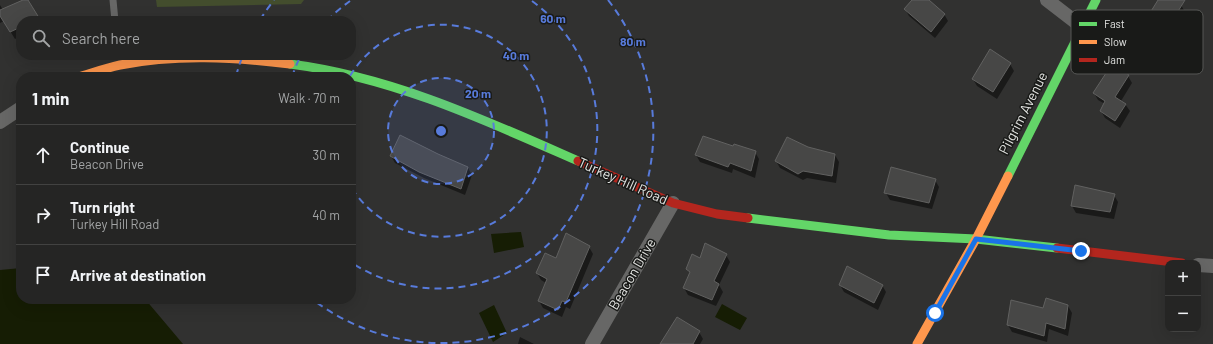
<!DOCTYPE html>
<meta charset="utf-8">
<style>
body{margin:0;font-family:Barlow,sans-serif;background:#2d2d2c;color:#f1f3f6}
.controls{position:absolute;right:12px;bottom:12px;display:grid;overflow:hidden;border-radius:8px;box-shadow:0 4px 16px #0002}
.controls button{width:36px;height:36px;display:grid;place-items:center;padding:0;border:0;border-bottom:1px solid #424241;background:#252524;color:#f1f3f6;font:20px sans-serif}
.stop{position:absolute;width:12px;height:12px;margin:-9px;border:3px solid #1a73e8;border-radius:50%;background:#fff}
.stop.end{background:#1a73e8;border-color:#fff;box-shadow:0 1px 4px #0008}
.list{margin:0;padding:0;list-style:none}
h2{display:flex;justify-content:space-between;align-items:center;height:52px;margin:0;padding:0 16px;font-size:17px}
h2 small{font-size:13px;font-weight:400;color:#a3a5a6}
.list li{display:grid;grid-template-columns:26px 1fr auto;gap:12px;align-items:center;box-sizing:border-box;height:60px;padding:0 16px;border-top:1px solid #424241}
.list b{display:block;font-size:15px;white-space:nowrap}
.list p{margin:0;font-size:13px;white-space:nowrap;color:#a3a5a6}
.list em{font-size:13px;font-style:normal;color:#a3a5a6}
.icon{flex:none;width:22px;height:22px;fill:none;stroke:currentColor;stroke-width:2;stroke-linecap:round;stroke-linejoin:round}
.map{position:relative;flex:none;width:1213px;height:344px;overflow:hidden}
.search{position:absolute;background:#252524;box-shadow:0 4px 16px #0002;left:16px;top:16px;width:340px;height:44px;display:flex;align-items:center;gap:10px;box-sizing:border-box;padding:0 14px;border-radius:16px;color:#a3a5a6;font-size:15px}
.panel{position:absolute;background:#252524;box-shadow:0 4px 16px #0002;left:16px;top:72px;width:340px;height:232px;border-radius:16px}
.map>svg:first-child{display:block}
</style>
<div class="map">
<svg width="1213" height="344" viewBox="0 0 1213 344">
<rect width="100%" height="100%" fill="#313130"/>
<path fill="#434d2d" d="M 156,0 L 304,0 L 301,4 L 157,7 Z"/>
<path fill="#161d04" d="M 521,232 L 524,247 L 494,253 L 491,234 Z
M 21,268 L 21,299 L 145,299 L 183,344 L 0,344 L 0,270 Z
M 722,304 L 747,318 L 740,330 L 715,317 Z
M 494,305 L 507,333 L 493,342 L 479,313 Z"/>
<path fill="#0007" d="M 25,0 L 27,0 L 40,21 L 21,21 L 21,36 L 15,39 L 4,21 L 0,23 L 0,5 L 3,10 Z
M 913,0 L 927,0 L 944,14 L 948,21 L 935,38 L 909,16 L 905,9 Z
M 1160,0 L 1174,0 L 1181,5 L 1185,12 L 1169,40 L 1150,28 L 1146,21 Z
M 1010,64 L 1014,71 L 997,99 L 977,86 L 973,79 Z
M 1128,76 L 1132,83 L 1121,101 L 1125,104 L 1130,111 L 1120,128 L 1105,118 L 1101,111 L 1105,104 L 1098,100 L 1094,93 Z
M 734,147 L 755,152 L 759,159 L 755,178 L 733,169 L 732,173 L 700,162 L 696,155 Z
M 808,148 L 835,155 L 839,162 L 836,183 L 807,178 L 803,180 L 780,168 L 776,161 Z
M 391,156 L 468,168 L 472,175 L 465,195 L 424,178 L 395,163 Z
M 935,180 L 939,187 L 932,209 L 890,200 L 886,193 Z
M 1114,195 L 1118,202 L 1114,219 L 1076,213 L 1072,206 Z
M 589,247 L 593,254 L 570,309 L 566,307 L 562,317 L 543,308 L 539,301 L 546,283 L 541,280 L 537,273 L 556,259 Z
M 726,255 L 730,262 L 719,285 L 723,292 L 716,306 L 688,295 L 684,288 L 690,274 L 688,269 L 700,259 Z
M 840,285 L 882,285 L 886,292 L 878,310 L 844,292 Z
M 1068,306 L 1072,313 L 1068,336 L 1049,329 L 1047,342 L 1012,332 L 1008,325 L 1044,309 Z
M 699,332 L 703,339 L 700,344 L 661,344 Z
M 520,337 L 534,344 L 518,344 Z"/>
<path fill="#474746" stroke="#616160" d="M 23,0 L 28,0 L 41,21 L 21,21 L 21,27 L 10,32 L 0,16 L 0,10 Z
M 912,0 L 929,0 L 945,14 L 931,32 L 904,9 Z
M 1158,0 L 1185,0 L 1164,34 L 1145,21 Z
M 990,49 L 1011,63 L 993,92 L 972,79 Z
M 1112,64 L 1129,75 L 1115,97 L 1126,104 L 1115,121 L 1100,111 L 1105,101 L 1093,93 Z
M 400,135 L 438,154 L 468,167 L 461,189 L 419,172 L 390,156 Z
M 703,136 L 733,146 L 734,144 L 756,151 L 751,171 L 730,163 L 728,167 L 695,155 Z
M 787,137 L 808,147 L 835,154 L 832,176 L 803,171 L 798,174 L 775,161 Z
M 891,167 L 936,179 L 929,203 L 884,193 Z
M 1075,185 L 1115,194 L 1110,212 L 1071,206 Z
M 566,233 L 590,246 L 566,302 L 562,301 L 558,310 L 538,301 L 547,279 L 536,273 L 545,253 L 556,258 Z
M 705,243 L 727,254 L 714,281 L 719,284 L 712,300 L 683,288 L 690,272 L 686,269 L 692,254 L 700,258 Z
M 847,266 L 883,285 L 874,303 L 839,285 Z
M 1046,298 L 1068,305 L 1065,329 L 1046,323 L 1044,336 L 1007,325 L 1011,300 L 1043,308 Z
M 677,317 L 700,331 L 693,344 L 660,344 Z"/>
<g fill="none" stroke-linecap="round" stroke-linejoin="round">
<path stroke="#676766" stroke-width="7" d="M 113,0 L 115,21"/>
<path stroke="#676766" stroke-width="14" d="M 1047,0 L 1082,27
M 0,122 L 21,108
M 1198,265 L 1213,266
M 592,344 L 673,203"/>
<path stroke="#63d668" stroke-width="9" d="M 290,64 C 392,77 485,120 578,161
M 1008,176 L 1096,0
M 748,218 L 889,235 L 976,239 L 1057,248"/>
<path stroke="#ff974d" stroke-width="9" d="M 79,77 C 92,73 106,68 120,65 C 176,54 233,57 290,64
M 917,344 L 976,239 L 1008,176"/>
<path stroke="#b3261e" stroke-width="9" d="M 578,161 L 673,203 L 717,214 L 748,218
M 1057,248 L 1182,263"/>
</g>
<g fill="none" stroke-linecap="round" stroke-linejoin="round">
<path stroke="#1a73e8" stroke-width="5" d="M 935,313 L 976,239 L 1081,251"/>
</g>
<circle cx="441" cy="131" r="53" fill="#587bdb" fill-opacity=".12"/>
<g fill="none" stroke="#587bdb" stroke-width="2" stroke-dasharray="7 5">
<circle cx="441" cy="131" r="53"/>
<path d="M350 76A106 106 0 1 1 351 187"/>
<path d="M292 77A159 159 0 0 1 301 55M327 21A159 159 0 0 1 350 1M532 1A159 159 0 0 1 352 263"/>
<path d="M236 76A212 212 0 0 1 243 55M260 20A212 212 0 0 1 274 0M608 0A212 212 0 0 1 312 299"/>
</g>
<g text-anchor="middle" stroke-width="3" stroke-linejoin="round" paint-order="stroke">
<g font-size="14" fill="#e3e4e2" stroke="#191a18">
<text transform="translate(1023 113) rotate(-63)" y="5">Pilgrim Avenue</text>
<text transform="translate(623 181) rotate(24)" y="5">Turkey Hill Road</text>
<text transform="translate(632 274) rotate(-60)" y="5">Beacon Drive</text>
</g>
</g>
<rect x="1071" y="10" width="132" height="64" rx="6" fill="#191a18" stroke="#565755" stroke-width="1"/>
<rect x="1079" y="22" width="18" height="4" fill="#63d668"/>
<rect x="1079" y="40" width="18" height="4" fill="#ff974d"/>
<rect x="1079" y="58" width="18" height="4" fill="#b3261e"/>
<g font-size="11" fill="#e3e4e2">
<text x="1104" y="28">Fast</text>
<text x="1104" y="46">Slow</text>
<text x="1104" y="64">Jam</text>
</g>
<circle cx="441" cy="131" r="6" fill="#587bdb" stroke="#191a18" stroke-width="2"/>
<g font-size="12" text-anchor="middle" font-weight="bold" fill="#587bdb" stroke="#191a18" stroke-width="3" stroke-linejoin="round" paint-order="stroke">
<text x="553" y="23">60 m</text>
<text x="633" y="46">80 m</text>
<text x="516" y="60">40 m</text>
<text x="478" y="98">20 m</text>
</g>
</svg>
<div class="controls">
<button>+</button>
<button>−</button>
</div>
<div class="stop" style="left:935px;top:313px"></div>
<div class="stop end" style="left:1081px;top:251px"></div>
<div class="search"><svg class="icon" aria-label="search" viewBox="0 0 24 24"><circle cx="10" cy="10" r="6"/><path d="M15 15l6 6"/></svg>Search here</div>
<section class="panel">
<h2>1 min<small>Walk · 70 m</small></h2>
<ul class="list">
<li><svg class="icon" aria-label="ahead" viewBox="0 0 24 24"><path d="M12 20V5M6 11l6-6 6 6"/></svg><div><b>Continue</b><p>Beacon Drive</p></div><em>30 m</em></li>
<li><svg class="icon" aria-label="right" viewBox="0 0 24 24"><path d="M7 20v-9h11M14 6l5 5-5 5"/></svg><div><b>Turn right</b><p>Turkey Hill Road</p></div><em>40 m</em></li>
<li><svg class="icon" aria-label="arrive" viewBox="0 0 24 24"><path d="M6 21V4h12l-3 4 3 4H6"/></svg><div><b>Arrive at destination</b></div></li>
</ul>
</section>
</div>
